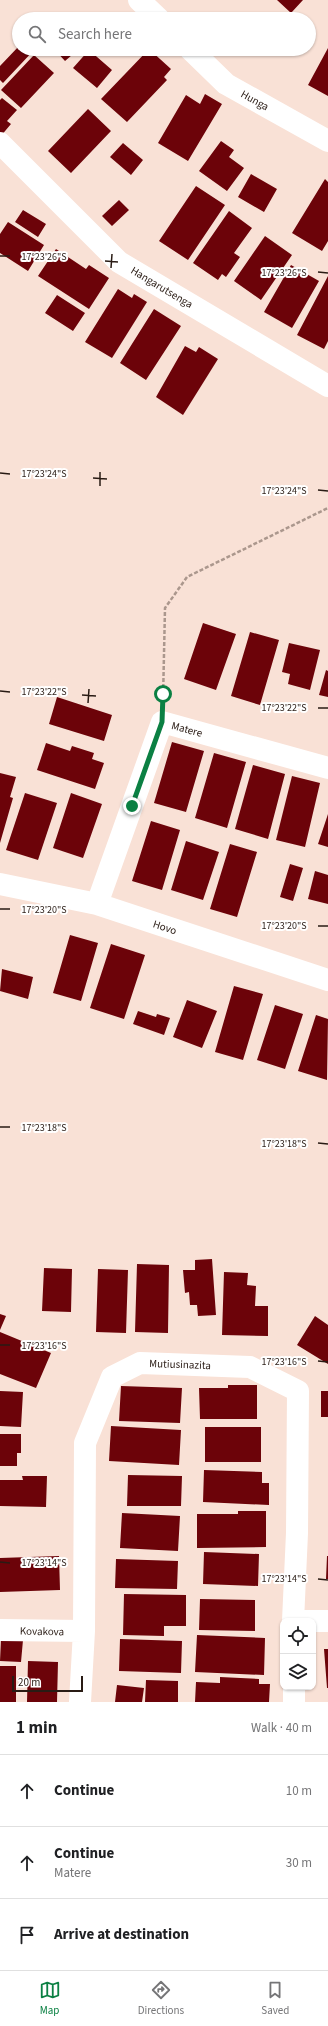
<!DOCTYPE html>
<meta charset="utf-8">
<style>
body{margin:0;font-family:"Source Sans 3",sans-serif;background:#f6f6f6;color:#202124}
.controls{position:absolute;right:12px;bottom:12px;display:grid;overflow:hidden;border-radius:8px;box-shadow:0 1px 3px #0004}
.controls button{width:36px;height:36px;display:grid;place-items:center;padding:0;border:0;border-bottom:1px solid #e0e0e0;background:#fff;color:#202124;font:20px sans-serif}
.scale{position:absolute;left:12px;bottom:10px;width:71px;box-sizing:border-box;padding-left:4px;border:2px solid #291b14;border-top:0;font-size:11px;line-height:14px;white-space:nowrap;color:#291b14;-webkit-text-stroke:3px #fff;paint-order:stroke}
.stop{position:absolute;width:12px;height:12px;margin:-9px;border:3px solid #0b8043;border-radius:50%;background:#fff}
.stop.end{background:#0b8043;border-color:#fff;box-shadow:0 1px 4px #0008}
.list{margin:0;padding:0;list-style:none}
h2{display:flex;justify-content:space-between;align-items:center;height:52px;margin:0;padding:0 16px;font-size:17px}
h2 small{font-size:13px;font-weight:400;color:#757577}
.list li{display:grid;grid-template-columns:26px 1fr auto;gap:12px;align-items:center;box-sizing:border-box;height:72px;padding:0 16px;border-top:1px solid #e0e0e0}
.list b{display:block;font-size:15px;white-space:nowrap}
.list p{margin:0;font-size:13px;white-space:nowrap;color:#757577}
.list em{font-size:13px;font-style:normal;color:#757577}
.icon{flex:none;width:22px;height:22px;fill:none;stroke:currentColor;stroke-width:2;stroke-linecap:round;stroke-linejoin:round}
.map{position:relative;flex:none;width:328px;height:1702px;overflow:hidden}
.search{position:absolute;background:#fff;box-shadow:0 1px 3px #0004;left:12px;right:12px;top:12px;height:44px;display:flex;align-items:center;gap:10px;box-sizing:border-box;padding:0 14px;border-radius:22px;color:#757577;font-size:15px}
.sheet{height:268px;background:#fff}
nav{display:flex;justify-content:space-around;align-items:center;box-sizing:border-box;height:56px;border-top:1px solid #e0e0e0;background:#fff;font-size:11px;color:#757577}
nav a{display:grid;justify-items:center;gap:2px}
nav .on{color:#0b8043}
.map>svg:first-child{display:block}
</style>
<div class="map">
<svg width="328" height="1702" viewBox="0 0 328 1702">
<rect width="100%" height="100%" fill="#f9e1d6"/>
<path fill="#6c0309" d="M 277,0 L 303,0 L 291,13 Z
M 19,46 L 19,49 L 35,49 L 3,83 L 0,80 L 0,66 Z
M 328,48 L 328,96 L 308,85 Z
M 54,49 L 79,49 L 65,61 Z
M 149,49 L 171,69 L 164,77 L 167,80 L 127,122 L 101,99 Z
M 89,50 L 112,70 L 97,88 L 73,68 Z
M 34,55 L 54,73 L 21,108 L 1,90 Z
M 205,94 L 222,104 L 188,161 L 158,143 L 186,95 L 200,104 Z
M 2,98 L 17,110 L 7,121 L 11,124 L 0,137 L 0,100 Z
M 88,109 L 111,131 L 71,173 L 48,151 Z
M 221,141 L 234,150 L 229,157 L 244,168 L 227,191 L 199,171 Z
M 123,143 L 143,160 L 131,175 L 110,157 Z
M 251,174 L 277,189 L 264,212 L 238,197 Z
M 325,179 L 328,182 L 328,241 L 322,251 L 292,233 Z
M 196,186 L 225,205 L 188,260 L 159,241 Z
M 119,200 L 129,210 L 112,226 L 102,216 Z
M 23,210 L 46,224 L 38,237 L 15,222 Z
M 229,211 L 252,228 L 234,253 L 240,257 L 226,277 L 222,274 L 218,280 L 193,263 Z
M 8,222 L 44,245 L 28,271 L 0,253 L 0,234 Z
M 265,236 L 292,255 L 261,300 L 234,281 Z
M 56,249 L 86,269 L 89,265 L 109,278 L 89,309 L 38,276 Z
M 291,265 L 319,281 L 292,328 L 264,312 Z
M 328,276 L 328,341 L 324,349 L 297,335 Z
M 118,289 L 132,298 L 134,294 L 147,302 L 112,358 L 85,342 Z
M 57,295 L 85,313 L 73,331 L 45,313 Z
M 154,309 L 181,326 L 146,380 L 120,363 Z
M 185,346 L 196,352 L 199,347 L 218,359 L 183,415 L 156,397 Z
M 203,623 L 236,634 L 216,690 L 184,679 Z
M 250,632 L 279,640 L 260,705 L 231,696 Z
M 289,643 L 320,650 L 310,690 L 288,684 L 290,674 L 282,672 Z
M 326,670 L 328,671 L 328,697 L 319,695 Z
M 57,697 L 112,715 L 104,741 L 49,724 Z
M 172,742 L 204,751 L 186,812 L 154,803 Z
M 46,743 L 70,751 L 72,746 L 94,753 L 92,759 L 104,763 L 95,789 L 37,770 Z
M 214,753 L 246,762 L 227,828 L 195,818 Z
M 253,765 L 285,774 L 268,839 L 235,829 Z
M 0,773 L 16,777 L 10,797 L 13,798 L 0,843 Z
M 292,776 L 320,783 L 305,847 L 276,840 Z
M 25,793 L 57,803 L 38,860 L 6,850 Z
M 71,793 L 102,804 L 83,858 L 53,848 Z
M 328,814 L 328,847 L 318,844 Z
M 151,821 L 180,830 L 162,890 L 132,881 Z
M 186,841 L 219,852 L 203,900 L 171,890 Z
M 230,844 L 257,852 L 237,917 L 210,909 Z
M 290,864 L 303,868 L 293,901 L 280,897 Z
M 315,871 L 328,875 L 328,904 L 308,899 Z
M 70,935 L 98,943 L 81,1001 L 53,993 Z
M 111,944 L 145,955 L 124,1019 L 90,1008 Z
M 2,969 L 33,977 L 28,999 L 0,991 Z
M 234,986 L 263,994 L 243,1060 L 215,1052 Z
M 187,1000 L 217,1011 L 202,1048 L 173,1037 Z
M 275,1005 L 303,1014 L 285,1069 L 257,1060 Z
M 138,1011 L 156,1017 L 157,1014 L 170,1018 L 164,1035 L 133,1024 Z
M 316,1015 L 328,1019 L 327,1080 L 298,1071 Z
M 212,1259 L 216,1315 L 198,1316 L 197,1305 L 190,1305 L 189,1292 L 185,1293 L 183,1270 L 195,1270 L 195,1260 Z
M 137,1264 L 169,1265 L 168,1333 L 135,1332 Z
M 44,1268 L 72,1269 L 71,1312 L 42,1311 Z
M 98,1269 L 128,1270 L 126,1333 L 96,1332 Z
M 224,1272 L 248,1273 L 247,1285 L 256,1286 L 255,1306 L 268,1306 L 268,1336 L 222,1335 Z
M 0,1314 L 6,1316 L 0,1330 Z
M 315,1316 L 328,1325 L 328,1364 L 297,1345 Z
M 0,1332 L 51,1353 L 36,1388 L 0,1374 Z
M 228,1385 L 257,1385 L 257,1419 L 200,1419 L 199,1388 L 228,1388 Z
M 121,1386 L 182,1388 L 180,1423 L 119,1421 Z
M 0,1391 L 23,1392 L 21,1427 L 0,1426 Z
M 321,1391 L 328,1391 L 328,1417 L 321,1417 Z
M 111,1426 L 181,1430 L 179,1465 L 109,1461 Z
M 205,1427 L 261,1427 L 261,1462 L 205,1462 Z
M 0,1434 L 21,1434 L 21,1453 L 17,1453 L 17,1466 L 0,1466 Z
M 204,1470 L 262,1472 L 262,1483 L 269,1483 L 269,1505 L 203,1502 Z
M 128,1475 L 182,1476 L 181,1506 L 127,1506 Z
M 22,1476 L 47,1476 L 46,1507 L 0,1506 L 0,1480 L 23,1480 Z
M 238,1511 L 266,1511 L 266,1547 L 197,1548 L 197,1514 L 238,1514 Z
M 122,1513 L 180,1516 L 178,1551 L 120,1548 Z
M 204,1552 L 259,1554 L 258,1586 L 203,1584 Z
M 59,1556 L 60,1590 L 0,1592 L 0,1558 Z
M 327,1556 L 328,1556 L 328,1579 L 326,1579 Z
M 116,1559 L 178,1561 L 177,1589 L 115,1588 Z
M 124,1594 L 186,1595 L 186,1626 L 164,1626 L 164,1636 L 123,1635 Z
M 200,1599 L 255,1600 L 255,1631 L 199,1630 Z
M 197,1635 L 265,1638 L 264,1675 L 195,1672 Z
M 1,1639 L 23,1640 L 21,1662 L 0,1661 Z
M 120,1639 L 182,1641 L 181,1673 L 119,1671 Z
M 324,1649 L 328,1649 L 328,1688 L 327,1688 Z
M 28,1661 L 58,1662 L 57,1702 L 27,1702 Z
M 0,1666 L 16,1666 L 16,1702 L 0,1702 Z
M 220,1677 L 259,1679 L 259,1684 L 270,1684 L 269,1702 L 195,1702 L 196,1682 L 220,1683 Z
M 146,1680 L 178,1681 L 178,1702 L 145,1702 Z
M 117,1685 L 144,1688 L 142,1702 L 115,1702 Z"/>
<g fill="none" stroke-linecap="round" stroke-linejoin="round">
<path stroke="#ab978d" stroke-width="2.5" stroke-dasharray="4 2" stroke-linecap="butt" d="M 163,700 L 165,608 L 187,577 L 328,508"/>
<path stroke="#fff" stroke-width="22" d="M 139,0 L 159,19
M 190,49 L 226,84 L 328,141
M 0,143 L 119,262 L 328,386
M 0,884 L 97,904 L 328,980
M 97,904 L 162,722 L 328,768
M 293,1621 L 328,1621
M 0,1630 L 84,1631
M 294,1687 L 294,1702
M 80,1702 L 84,1631 L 85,1443 L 112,1377 L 140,1363 L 250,1367 L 298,1391 L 297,1533 L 293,1621"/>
</g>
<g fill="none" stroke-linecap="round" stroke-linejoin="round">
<path stroke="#0b8043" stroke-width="5" d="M 132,806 L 162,722 L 163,694"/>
</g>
<path fill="none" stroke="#291b14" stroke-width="1.5" d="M 0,256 L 10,256M 105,261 L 118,262M 111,268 L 112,254M 318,272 L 328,273M 0,473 L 10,474M 93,478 L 107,479M 100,486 L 100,472M 318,490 L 328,491M 0,691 L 10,692M 82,695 L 96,696M 88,703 L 89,689M 318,708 L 328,708M 0,909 L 10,909M 318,926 L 328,926M 0,1127 L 10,1127M 318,1143 L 328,1144M 0,1345 L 10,1345M 318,1361 L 328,1362M 0,1562 L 10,1563M 318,1579 L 328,1580"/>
<g text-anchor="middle" stroke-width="4" stroke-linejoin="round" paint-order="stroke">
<g font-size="11" fill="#291b14" stroke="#fff">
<text transform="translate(255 100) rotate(29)" y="4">Hunga</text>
<text transform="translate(162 287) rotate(31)" y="4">Hangarutsenga</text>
<text transform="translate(187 729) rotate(15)" y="4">Matere</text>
<text transform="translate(165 927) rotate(18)" y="4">Hovo</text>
<text transform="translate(180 1364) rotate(2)" y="4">Mutiusinazita</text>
<text transform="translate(42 1631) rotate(1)" y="4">Kovakova</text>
</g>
</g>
<g font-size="10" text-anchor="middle" fill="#291b14" stroke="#fff" stroke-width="4" stroke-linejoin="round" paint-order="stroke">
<text x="44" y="260">17°23'26"S</text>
<text x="284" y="276">17°23'26"S</text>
<text x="44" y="477">17°23'24"S</text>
<text x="284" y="494">17°23'24"S</text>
<text x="44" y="695">17°23'22"S</text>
<text x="284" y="711">17°23'22"S</text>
<text x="44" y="913">17°23'20"S</text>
<text x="284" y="929">17°23'20"S</text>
<text x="44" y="1131">17°23'18"S</text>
<text x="284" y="1147">17°23'18"S</text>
<text x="44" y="1349">17°23'16"S</text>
<text x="284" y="1365">17°23'16"S</text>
<text x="44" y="1566">17°23'14"S</text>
<text x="284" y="1582">17°23'14"S</text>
</g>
</svg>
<div class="controls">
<button><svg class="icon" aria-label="locate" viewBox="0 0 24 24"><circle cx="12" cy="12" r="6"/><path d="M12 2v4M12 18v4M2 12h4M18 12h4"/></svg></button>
<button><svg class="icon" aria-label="layers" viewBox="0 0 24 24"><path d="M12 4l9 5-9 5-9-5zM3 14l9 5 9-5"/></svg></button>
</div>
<div class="scale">20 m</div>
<div class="stop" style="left:163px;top:694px"></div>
<div class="stop end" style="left:132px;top:806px"></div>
<div class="search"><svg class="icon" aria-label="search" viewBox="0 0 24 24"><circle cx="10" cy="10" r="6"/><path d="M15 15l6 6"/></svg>Search here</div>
</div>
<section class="sheet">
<h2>1 min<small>Walk · 40 m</small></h2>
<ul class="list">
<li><svg class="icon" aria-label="ahead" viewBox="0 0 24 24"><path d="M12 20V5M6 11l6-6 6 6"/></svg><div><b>Continue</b></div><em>10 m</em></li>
<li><svg class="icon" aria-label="ahead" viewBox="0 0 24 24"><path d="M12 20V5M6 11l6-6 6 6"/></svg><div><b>Continue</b><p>Matere</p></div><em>30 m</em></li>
<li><svg class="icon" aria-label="arrive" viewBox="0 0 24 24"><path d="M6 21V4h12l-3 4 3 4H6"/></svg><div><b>Arrive at destination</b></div></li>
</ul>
</section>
<nav>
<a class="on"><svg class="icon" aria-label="map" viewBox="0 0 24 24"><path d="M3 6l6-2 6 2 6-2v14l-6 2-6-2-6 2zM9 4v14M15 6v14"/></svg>Map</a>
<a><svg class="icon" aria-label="directions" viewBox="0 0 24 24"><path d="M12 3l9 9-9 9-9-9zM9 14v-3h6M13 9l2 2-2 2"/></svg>Directions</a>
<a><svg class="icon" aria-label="saved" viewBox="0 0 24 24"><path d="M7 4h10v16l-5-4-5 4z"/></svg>Saved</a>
</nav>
